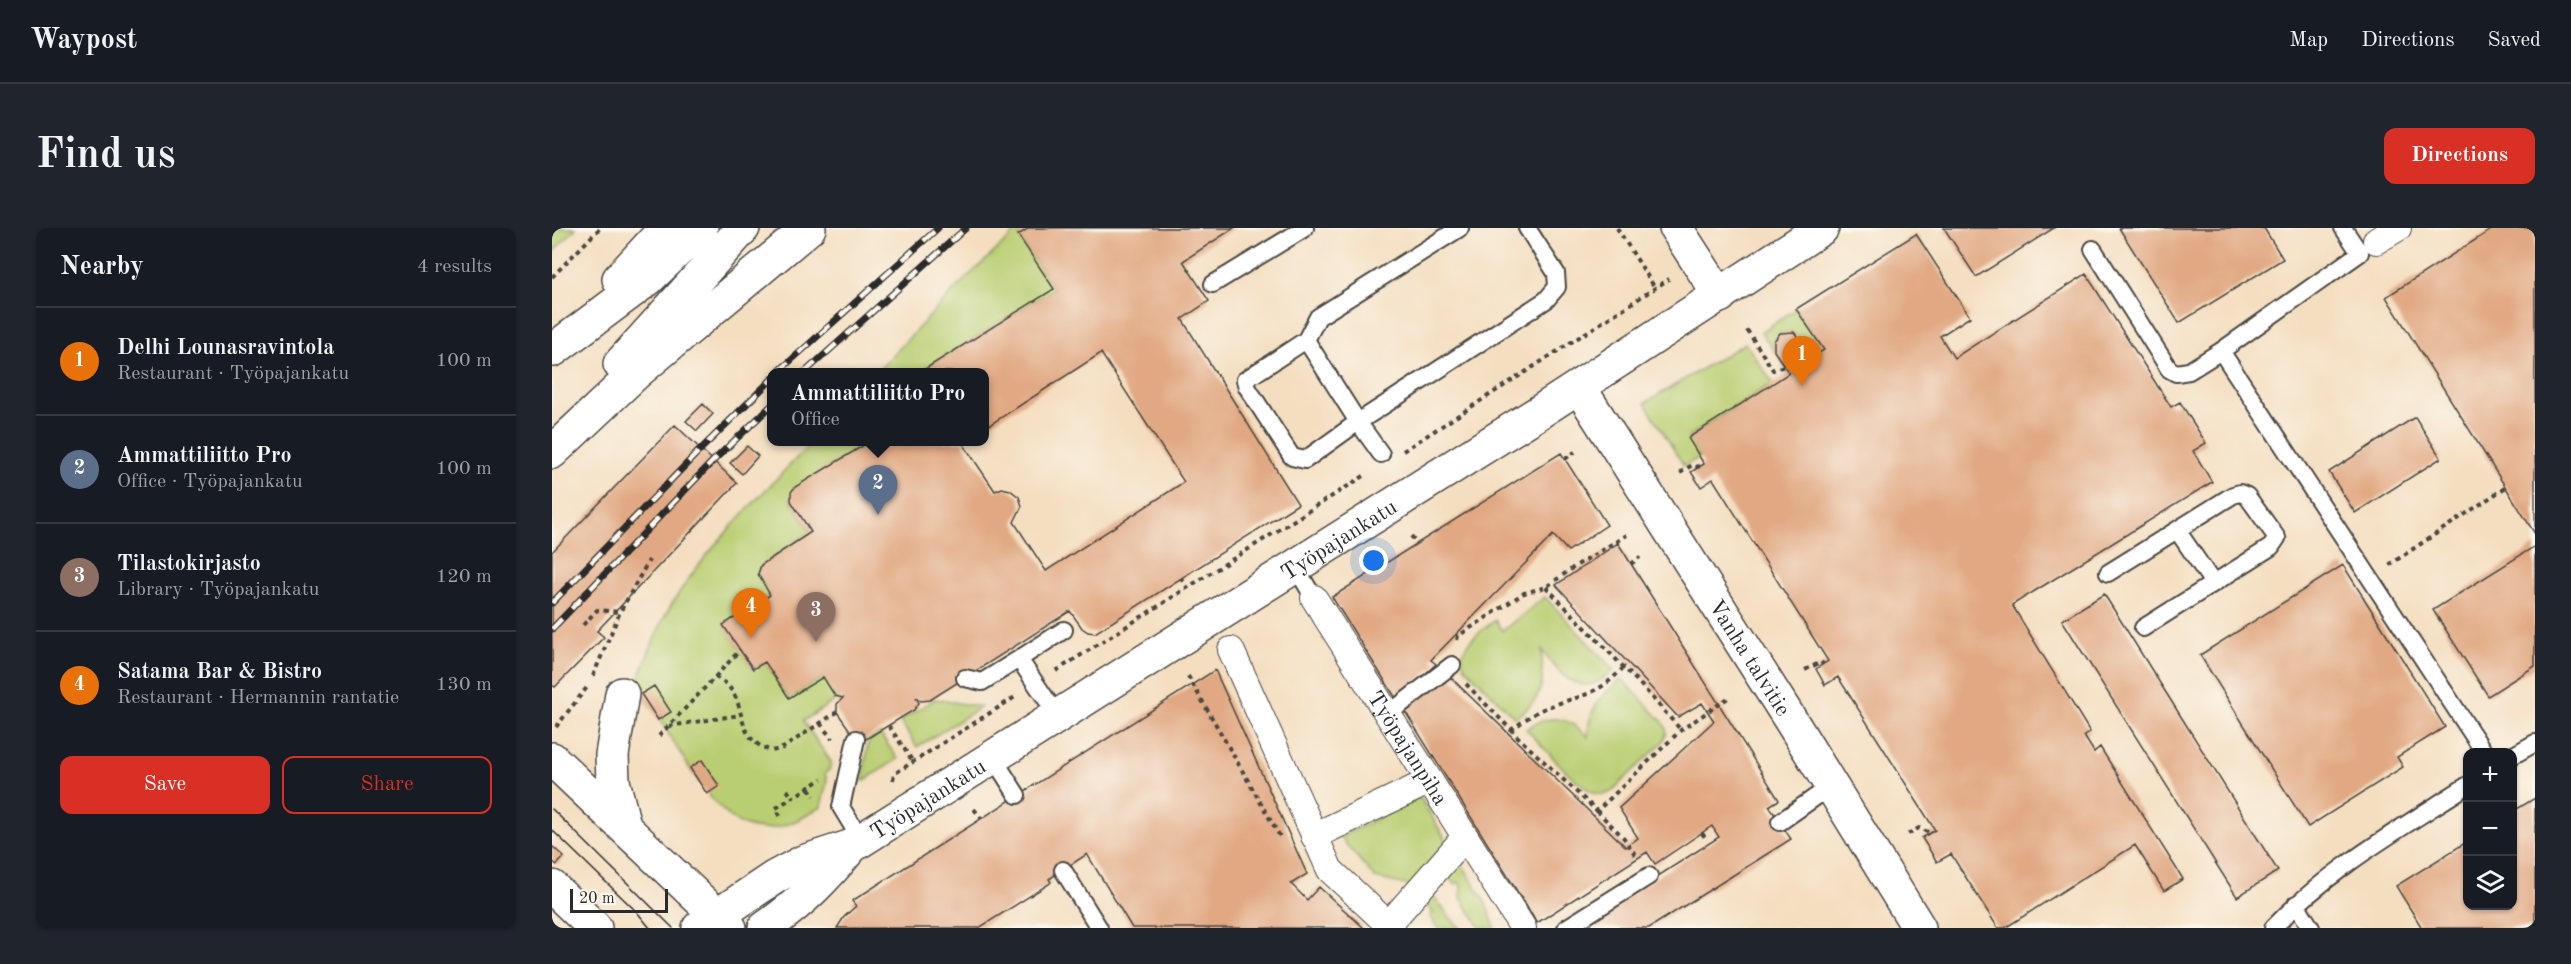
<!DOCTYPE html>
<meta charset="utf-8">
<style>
body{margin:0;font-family:"Old Standard TT",serif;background:#20242c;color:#f1f3f6}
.controls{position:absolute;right:18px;bottom:18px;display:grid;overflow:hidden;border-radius:12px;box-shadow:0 2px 4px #0004}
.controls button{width:54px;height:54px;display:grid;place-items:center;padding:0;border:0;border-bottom:2px solid #363941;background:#171b24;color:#f1f3f6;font:30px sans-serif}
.scale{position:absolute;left:18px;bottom:15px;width:98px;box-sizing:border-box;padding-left:6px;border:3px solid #2b2b2b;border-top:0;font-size:16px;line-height:21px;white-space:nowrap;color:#2b2b2b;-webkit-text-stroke:4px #fbf7ec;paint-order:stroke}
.you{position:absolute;left:822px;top:333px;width:21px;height:21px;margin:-15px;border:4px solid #fff;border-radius:50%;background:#1a73e8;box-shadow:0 0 0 9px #1a73e833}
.badge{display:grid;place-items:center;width:39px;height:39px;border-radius:50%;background:#d93025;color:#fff;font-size:20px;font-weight:700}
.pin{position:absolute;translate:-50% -50px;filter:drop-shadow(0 2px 3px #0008)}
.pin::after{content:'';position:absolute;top:32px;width:21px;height:18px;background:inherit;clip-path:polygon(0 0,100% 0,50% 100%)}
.popup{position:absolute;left:215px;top:140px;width:222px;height:78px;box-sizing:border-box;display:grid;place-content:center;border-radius:12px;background:#171b24;filter:drop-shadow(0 2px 4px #0005);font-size:20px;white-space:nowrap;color:#9ea1a6}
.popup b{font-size:22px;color:#f1f3f6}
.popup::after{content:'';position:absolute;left:50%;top:100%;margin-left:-12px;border:12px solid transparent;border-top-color:#171b24}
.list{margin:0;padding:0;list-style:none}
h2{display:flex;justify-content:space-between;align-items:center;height:78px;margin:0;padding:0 24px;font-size:26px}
h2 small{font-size:20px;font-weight:400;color:#9ea1a6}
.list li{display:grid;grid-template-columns:39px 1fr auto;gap:18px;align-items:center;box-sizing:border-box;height:108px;padding:0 24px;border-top:2px solid #363941}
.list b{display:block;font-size:22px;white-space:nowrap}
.list p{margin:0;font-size:20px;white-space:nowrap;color:#9ea1a6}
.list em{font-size:20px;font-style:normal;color:#9ea1a6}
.actions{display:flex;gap:12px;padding:18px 24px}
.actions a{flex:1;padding:14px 0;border:2px solid #d93025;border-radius:12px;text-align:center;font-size:21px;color:#d93025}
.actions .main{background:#d93025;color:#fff}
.icon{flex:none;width:33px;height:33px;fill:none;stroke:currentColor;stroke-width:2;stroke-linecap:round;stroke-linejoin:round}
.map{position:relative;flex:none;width:1983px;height:700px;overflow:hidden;border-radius:12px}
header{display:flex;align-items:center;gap:36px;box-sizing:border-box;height:84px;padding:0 30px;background:#171b24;border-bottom:2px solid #363941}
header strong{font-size:28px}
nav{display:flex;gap:33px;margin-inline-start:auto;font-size:21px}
.intro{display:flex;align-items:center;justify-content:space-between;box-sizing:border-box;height:144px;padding:0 36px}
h1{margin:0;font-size:42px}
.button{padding:15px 27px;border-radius:12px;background:#d93025;color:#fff;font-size:21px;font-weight:700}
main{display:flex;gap:36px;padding:0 36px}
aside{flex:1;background:#171b24;border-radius:12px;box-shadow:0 2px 4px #0004}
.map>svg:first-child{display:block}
</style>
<header>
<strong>Waypost</strong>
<nav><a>Map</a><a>Directions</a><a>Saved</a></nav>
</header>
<div class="intro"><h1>Find us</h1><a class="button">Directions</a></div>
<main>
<aside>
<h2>Nearby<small>4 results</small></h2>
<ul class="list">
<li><span class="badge" style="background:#e8710a">1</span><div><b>Delhi Lounasravintola</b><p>Restaurant · Työpajankatu</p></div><em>100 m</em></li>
<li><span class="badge" style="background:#5c6f8a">2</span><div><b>Ammattiliitto Pro</b><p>Office · Työpajankatu</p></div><em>100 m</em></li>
<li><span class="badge" style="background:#8d6e63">3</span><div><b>Tilastokirjasto</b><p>Library · Työpajankatu</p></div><em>120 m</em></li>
<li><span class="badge" style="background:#e8710a">4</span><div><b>Satama Bar &amp; Bistro</b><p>Restaurant · Hermannin rantatie</p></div><em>130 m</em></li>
</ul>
<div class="actions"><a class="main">Save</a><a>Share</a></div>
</aside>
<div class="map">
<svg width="1983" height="700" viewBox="0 0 1983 700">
<rect width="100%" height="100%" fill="#fbf7ec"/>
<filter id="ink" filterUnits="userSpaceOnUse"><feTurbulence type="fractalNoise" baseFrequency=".0167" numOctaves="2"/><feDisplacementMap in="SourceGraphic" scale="12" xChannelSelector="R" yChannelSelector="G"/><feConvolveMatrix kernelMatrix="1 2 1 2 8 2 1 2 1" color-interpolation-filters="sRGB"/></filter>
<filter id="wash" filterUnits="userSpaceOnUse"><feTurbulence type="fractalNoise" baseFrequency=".008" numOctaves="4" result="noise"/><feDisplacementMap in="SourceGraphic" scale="24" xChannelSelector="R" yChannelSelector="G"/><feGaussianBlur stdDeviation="1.35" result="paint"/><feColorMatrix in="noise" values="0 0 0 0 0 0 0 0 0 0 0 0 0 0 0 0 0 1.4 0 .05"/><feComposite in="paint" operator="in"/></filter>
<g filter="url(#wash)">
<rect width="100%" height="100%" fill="#f4dec0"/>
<path fill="#b9ce72" stroke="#727c4e" stroke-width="1.5" d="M 0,0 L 24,0 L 0,25 Z
M 468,0 L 477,0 L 466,7 L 502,61 L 368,144 L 325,144 L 406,58 Z
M 1244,81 L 1272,122 L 1260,129 L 1242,104 L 1228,105 L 1222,113 L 1222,123 L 1209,104 Z
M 1193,115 L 1221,155 L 1136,209 L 1148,229 L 1132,238 L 1093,175 Z
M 260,214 L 317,214 L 241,261 L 239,273 L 259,304 L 209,337 L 206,346 L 218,367 L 172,397 L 201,441 L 213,434 L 237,470 L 271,449 L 287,470 L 251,493 L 279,534 L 277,542 L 273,545 L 275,553 L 269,579 C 203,621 177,599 138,541 C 121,514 105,484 84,460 C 92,436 100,414 111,392 C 145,327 210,267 260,214 Z
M 993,369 L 1062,442 C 1031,473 1009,450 990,422 C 990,456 995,468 963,490 L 913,439 C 901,420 930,403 943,392 L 950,403 Z
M 1070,451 L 1111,494 C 1116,501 1115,506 1111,514 L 1059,564 C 1053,567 1047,567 1041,564 C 1021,555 991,518 974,501 C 999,484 1017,489 1036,509 C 1036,481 1048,468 1070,451 Z
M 383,471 L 429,479 L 365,519 L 348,493 Z
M 328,506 L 346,531 L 311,553 L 316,513 Z
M 868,569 L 895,614 L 859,658 L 823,650 L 788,609 Z
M 905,629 L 932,671 L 943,700 L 929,700 L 909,670 L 910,660 L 907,654 L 903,656 L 892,645 Z
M 875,661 C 888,673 895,690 909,700 L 885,700 L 878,688 L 881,685 L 875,677 L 872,680 L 866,670 Z"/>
<g id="blocks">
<path fill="#e1a983" d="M 477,0 L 682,0 L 631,33 L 657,73 L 630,91 L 746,276 L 543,405 L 536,404 L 530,400 L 518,383 L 378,472 L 369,473 L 364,469 L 367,475 L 362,482 L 309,514 L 304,511 L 285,484 L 285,476 L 291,470 L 283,468 L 271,449 L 237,470 L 213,434 L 201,441 L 171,397 L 218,367 L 206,346 L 209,337 L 259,304 L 239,273 L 239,264 L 243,259 L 317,214 L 410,214 L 443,263 L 450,260 L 458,262 L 467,269 L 470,278 L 462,294 L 494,343 L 632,254 L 549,125 L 433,200 L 432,144 L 368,144 L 502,61 L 466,7 Z
M 1392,0 L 1502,0 L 1424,49 Z
M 1567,0 L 1712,0 L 1731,31 L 1627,95 Z
M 1942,0 L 1983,0 L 1983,306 L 1834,69 Z
M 1364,6 L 1418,89 L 1388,108 L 1402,130 L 1534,46 L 1619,179 L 1628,174 L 1654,215 L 1641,223 L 1660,254 L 1460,377 L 1538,504 L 1532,508 L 1542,524 L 1548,519 L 1631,651 L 1612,663 L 1583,617 L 1453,700 L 1446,700 L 1399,626 L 1385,634 L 1370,610 L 1383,602 L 1286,449 L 1273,457 L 1264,441 L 1276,433 L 1161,251 L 1149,259 L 1139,244 L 1152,236 L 1136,210 L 1237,145 L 1222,123 L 1222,113 L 1228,105 L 1242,104 L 1260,129 L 1272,122 L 1244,81 Z
M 151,176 L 161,186 L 145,203 L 134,193 Z
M 1863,189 L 1889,230 L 1803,285 L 1777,244 Z
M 123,197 L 185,255 L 45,403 L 52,409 L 3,459 L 0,457 L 0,324 Z
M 195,218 L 206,228 L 190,246 L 178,235 Z
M 1009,225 L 1055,297 L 1016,323 L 1001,307 L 879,432 L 884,436 L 845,472 L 780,369 Z
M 1066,315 L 1227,572 L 1217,578 L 1239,611 L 1097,700 L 1025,700 L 1167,609 L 1160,598 L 1103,636 L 1095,624 L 985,695 L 851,480 L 896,447 L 1074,619 L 1086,610 L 1067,580 L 1162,493 L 1150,475 L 1126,489 L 1004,357 Z
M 1983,318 L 1983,438 L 1936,468 L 1881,382 Z
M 1791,337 L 1893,499 L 1845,529 L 1851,539 L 1756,599 L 1648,427 Z
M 1552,366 L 1726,643 L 1685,669 L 1510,392 Z
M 663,442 L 755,646 L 739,656 L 755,672 L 767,659 L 812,700 L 580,700 L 535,626 L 497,651 L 499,654 L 497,656 L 427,700 L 285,700 L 292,689 L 304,678 L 300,673 Z
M 102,458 L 119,484 L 106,492 L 89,466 Z
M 150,532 L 167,558 L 155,566 L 138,540 Z
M 1983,570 L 1983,700 L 1870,700 L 1844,658 L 1916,613 L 1916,678 L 1960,678 L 1960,584 Z
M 0,618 L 12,629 L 5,637 L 0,633 Z"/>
</g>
</g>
<g filter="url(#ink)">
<use href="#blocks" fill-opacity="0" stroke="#494641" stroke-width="1.5"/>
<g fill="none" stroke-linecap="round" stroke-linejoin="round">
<g stroke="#494641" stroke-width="20">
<path id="service" d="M 1791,0 L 1808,25 L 1669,123 L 1932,524
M 1541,21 L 1617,141 L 1624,145 L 1637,143 L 1669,123
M 661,56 L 753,0
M 754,112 L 806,194 L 753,232 L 740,229 L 695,159 L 693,152 L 754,112 L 766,89 L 908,0
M 829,226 L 806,194 L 994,72 L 1005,59 L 1004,45 L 975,0
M 1625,302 L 1661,355
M 743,338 L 762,370
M 1556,345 L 1681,267 L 1688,265 L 1695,268 L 1725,310 L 1719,319 L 1591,400
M 467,431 L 512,402
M 413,450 L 430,454 L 467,431 L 505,487
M 835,485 L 848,477 L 900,437
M 304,511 L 289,579 L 309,612
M 440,528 L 465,567
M 1960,528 L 1983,515
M 1228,594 L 1279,558
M 511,642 L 547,700
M 1744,676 L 1759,700
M 1014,700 L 1097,648
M 1721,700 C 1777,641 1848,601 1916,557"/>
</g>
<g stroke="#494641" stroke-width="28">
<g id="pedestrian">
<path d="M 1824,13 L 1846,0"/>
<path id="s1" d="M 762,370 L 971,700"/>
<path d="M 679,422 L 778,642 L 840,700"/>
<path d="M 762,608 L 878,553"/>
<path d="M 836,697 L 913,609"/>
</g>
</g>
<g stroke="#494641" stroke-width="36">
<g id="minor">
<path d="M 1124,0 L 1168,68"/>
<path id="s2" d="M 1027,159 L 1241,496 L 1367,700"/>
<path id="s3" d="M 147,700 L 223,649 L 251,634 L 300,618 L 989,183 L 1270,0"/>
<path d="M 213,700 C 250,674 271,653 300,618"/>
</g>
</g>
<g stroke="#494641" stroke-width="36">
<path id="primary" d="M 67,51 L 114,0
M 1,122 L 96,51 L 149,0
M 68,136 L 191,0
M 0,224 L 85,144 L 257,0
M 70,466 L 60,527 L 61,553 L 72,597
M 0,531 L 178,700
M 0,659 L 43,700"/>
</g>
<path stroke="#494641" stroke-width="4" stroke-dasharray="4.5 4.5" stroke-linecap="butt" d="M 1065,0 L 1103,60
M 0,49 L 48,0
M 1195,102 L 1221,142 L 1232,138
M 851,223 L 1117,51
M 1013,231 L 1023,224
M 1128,245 L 1140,237 L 1148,239
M 859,308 L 865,315
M 1079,336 L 1088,329
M 1837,337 L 1954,259
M 629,350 L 636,360
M 994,359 L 1087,455 L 1129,502
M 31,397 L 45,382 L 68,384
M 905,412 L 906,408 L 972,365 L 994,359 L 1025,337 L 1075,307
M 1253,442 L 1269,434 L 1271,436
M 504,443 L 815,246
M 41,448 L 68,384 L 97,332
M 636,448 L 730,612
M 163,449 L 188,422
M 914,456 L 971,514 L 1045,583 L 1129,502 L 1176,470
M 268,495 L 280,511
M 117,498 L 188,487
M 337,498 L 361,534
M 4,499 L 36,458
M 959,502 C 969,495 980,486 991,481 C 1028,466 1042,471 1072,439
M 107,508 L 163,449 C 202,467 175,509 220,523 L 231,520 L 285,484
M 341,552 L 342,546 L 463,469
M 257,560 L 262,568
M 235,562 L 241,570
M 422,581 L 429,590
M 1045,583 L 1072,610 L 1084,628
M 228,588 L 224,580 L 270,551
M 1150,605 L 1154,611
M 1356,606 L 1367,600 L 1378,605"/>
<use href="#service" stroke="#fff" stroke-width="16"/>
<use href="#pedestrian" stroke="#fff" stroke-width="26"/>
<use href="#minor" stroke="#fff" stroke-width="33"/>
<use href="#primary" stroke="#fff" stroke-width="33"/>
<path stroke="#2b2b2b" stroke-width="1.5" d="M 0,581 L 121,700
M 0,602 L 85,684 L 98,700"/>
<g stroke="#2b2b2b" stroke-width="7">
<path id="rail" d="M 226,144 L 386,0
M 253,144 L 414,0
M 0,375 L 149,221 L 220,151
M 0,401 L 161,233 L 220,177"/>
</g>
<use href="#rail" stroke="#fbf7ec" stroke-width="4.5" stroke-dasharray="14" stroke-linecap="butt"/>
</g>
</g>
<g text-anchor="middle" stroke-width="6" stroke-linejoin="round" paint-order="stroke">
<g font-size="22" fill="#2b2b2b" stroke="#fbf7ec">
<text dy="8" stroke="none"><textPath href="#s3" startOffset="750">Työpajankatu</textPath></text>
<text dy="8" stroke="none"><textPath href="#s2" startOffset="320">Vanha talvitie</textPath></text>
<text dy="8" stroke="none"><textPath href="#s1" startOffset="177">Työpajanpiha</textPath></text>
<text dy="8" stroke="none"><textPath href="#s3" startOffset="264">Työpajankatu</textPath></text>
</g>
</g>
</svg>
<div class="controls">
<button>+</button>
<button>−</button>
<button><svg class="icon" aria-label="layers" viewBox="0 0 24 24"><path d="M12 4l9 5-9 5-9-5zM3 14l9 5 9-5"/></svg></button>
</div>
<div class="scale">20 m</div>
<div class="you"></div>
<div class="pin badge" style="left:1250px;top:158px;background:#e8710a">1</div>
<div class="pin badge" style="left:326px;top:287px;background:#5c6f8a">2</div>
<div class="popup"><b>Ammattiliitto Pro</b>Office</div>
<div class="pin badge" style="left:264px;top:414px;background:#8d6e63">3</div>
<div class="pin badge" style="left:199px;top:410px;background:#e8710a">4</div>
</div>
</main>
